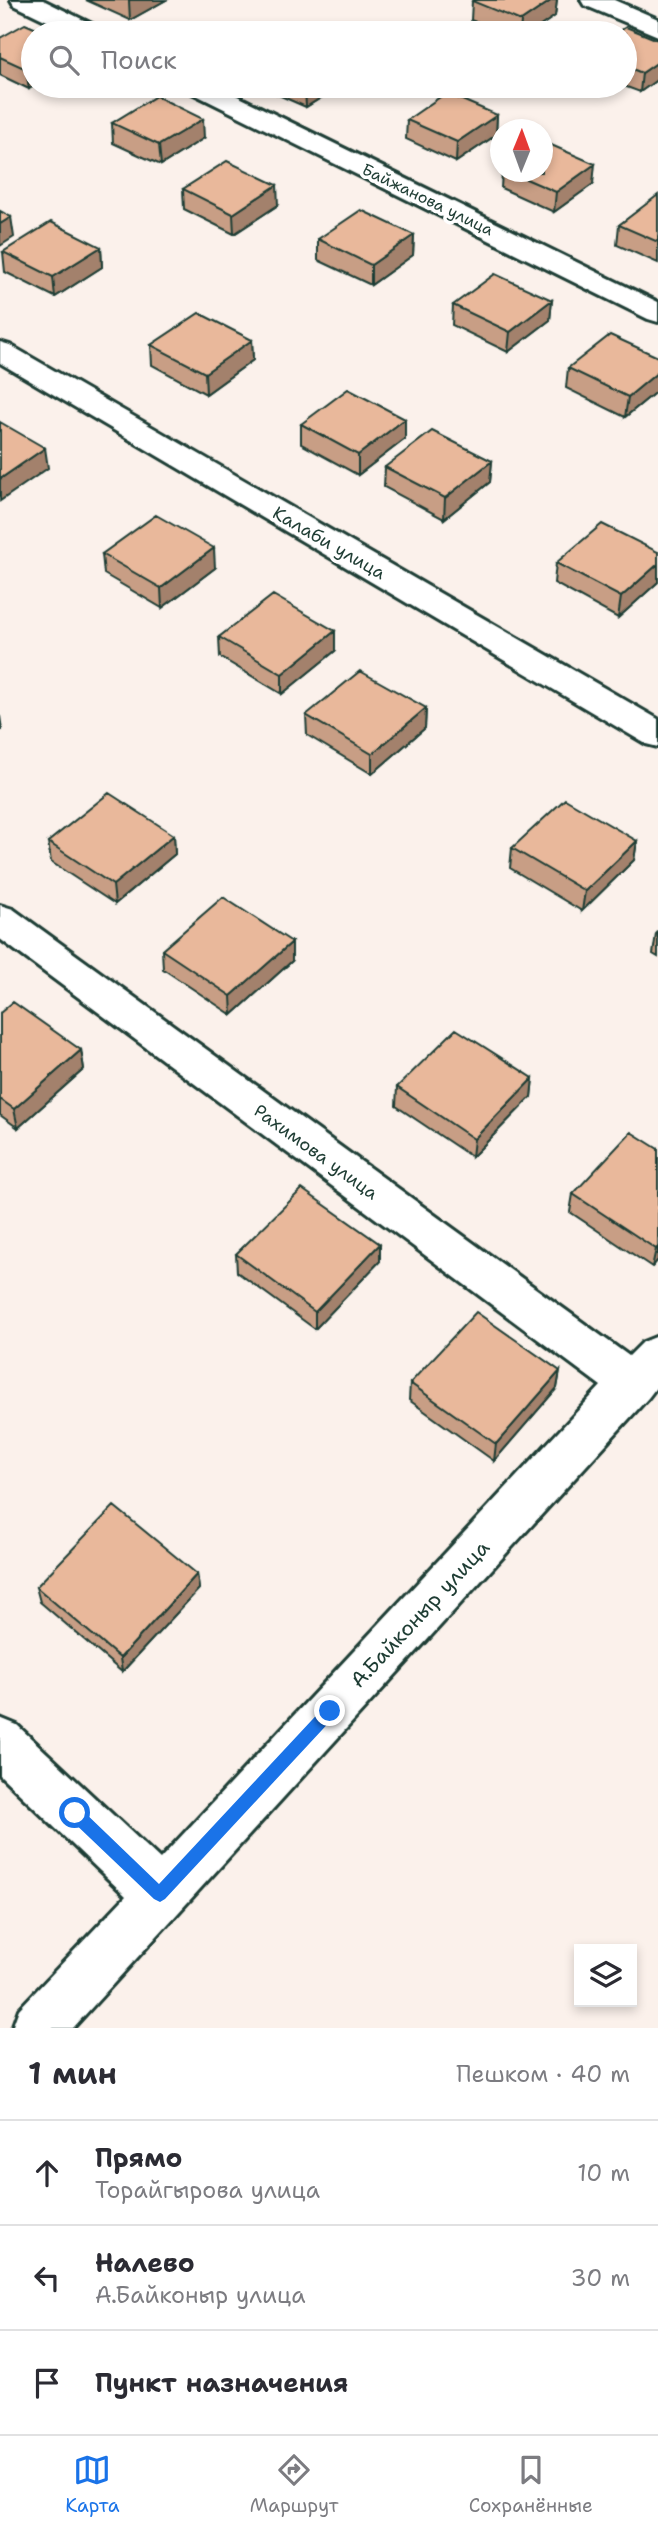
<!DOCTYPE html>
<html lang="ru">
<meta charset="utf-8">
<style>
body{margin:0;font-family:"Shantell Sans",sans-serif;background:#f2f2f3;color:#2b2b33}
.controls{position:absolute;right:21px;bottom:21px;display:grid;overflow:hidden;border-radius:0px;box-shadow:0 4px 10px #0003}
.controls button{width:63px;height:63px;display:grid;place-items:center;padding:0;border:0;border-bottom:2px solid #e1e1e2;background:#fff;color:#2b2b33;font:35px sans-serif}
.compass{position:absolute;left:490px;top:119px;width:63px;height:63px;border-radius:50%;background:#fff;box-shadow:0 4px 10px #0003;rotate:1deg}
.stop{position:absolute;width:21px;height:21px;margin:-16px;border:5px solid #1a73e8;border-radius:50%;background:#fff}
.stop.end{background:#1a73e8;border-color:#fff;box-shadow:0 2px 7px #0008}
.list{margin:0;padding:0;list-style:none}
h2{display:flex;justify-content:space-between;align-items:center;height:91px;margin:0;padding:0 28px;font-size:30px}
h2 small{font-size:23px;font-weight:400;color:#7c7c81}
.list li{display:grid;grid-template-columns:46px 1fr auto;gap:21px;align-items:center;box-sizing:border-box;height:105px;padding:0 28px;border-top:2px solid #e1e1e2}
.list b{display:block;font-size:26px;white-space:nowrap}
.list p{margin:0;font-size:23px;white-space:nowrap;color:#7c7c81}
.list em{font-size:23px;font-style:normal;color:#7c7c81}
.icon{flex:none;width:38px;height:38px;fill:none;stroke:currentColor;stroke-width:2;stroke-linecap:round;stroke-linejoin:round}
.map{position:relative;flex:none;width:658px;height:2028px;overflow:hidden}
.search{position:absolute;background:#fff;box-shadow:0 4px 10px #0003;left:21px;right:21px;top:21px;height:77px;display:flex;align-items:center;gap:18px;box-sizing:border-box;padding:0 24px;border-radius:38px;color:#7c7c81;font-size:26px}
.sheet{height:406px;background:#fff}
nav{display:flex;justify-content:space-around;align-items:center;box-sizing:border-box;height:98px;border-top:2px solid #e1e1e2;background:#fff;font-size:19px;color:#7c7c81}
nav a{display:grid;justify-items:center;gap:4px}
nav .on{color:#1a73e8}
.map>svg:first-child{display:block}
</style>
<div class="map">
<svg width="658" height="2028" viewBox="0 0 658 2028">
<rect width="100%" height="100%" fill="#fbf1eb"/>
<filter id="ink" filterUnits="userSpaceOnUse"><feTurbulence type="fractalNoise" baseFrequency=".0143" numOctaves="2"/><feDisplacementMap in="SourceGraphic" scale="14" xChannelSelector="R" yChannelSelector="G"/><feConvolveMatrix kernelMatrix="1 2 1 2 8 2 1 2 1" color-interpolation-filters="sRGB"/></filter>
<g filter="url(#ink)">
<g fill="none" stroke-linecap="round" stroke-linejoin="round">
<g stroke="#1f3d34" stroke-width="6">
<path id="minor" d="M 11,0 L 43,0 L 100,28 L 104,33 L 72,33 L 14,5 Z
M 581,0 L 614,0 L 658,19 L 658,36 L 584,5 Z
M 184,86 L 217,86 L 658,302 L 658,322 L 648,319 L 188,91 Z
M 0,342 L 10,345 L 658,719 L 658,747 L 646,744 L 0,363 Z
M 0,905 L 13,909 L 629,1356 L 643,1342 L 658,1336 L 658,1385 L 648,1398 L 73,2028 L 12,2028 L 19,2009 L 126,1896 L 0,1775 L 0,1718 L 17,1725 L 160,1859 L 601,1386 L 0,939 Z"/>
</g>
<use href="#minor" fill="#fff" fill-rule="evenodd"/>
</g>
<path fill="#c89e85" stroke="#1f3d34" stroke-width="2" d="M 86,0 L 166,0 L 130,20 Z
M 473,0 L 557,0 L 555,16 L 530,33 L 503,33 L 471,20 L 472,1 Z
M 46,33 L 29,89 L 0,75 L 0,38 Z
M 625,33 L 658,40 L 658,79 L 640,92 L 624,86 Z
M 258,86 L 340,86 L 306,107 Z
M 497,115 L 496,135 L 456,162 L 406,139 L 407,120 Z
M 112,123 L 204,138 L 161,165 L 113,143 Z
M 502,172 L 542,172 L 593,184 L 554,212 L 501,188 Z
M 183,189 L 278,205 L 234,234 L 184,209 Z
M 658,196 L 658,263 L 617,245 L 619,225 Z
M 414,235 L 413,255 L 371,285 L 318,260 L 318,239 Z
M 101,247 L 102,267 L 55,297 L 5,272 L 3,252 Z
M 552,300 L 550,320 L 508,352 L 452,325 L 453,305 Z
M 252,340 L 253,360 L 206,394 L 152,365 L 151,345 Z
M 658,357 L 658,390 L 625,417 L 566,388 L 568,368 Z
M 405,419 L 405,439 L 358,475 L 301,444 L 301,424 Z
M 492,461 L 490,482 L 444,519 L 384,487 L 385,467 Z
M 658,552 L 658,582 L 618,618 L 554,583 L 556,563 Z
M 102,554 L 215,568 L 162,608 L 104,574 Z
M 219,637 L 335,651 L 282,694 L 220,657 Z
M 426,708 L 425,728 L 372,774 L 307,735 L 306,715 Z
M 174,835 L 175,854 L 115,904 L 51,862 L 48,842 Z
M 637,841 L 634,860 L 582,911 L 510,868 L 512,848 Z
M 658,932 L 658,957 L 653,954 L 656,934 Z
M 162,950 L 292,961 L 232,1015 L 163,969 Z
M 0,1013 L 81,1050 L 84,1069 L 18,1128 L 0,1115 Z
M 533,1078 L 531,1097 L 472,1157 L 396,1106 L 397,1087 Z
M 658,1149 L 658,1260 L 652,1267 L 570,1212 L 573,1194 Z
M 380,1244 L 380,1261 L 315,1329 L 237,1272 L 236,1254 Z
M 560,1371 L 557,1388 L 494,1461 L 409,1400 L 410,1383 Z
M 197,1574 L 199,1589 L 122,1672 L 40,1602 L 36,1587 Z"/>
<path fill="#a3816c" stroke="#1f3d34" stroke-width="2" d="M 130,0 L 166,0 L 130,20 L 129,1 Z
M 552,0 L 557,0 L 555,16 L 530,33 L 520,33 L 521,21 Z
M 658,62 L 658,79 L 640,92 L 642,73 Z
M 33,65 L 33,86 L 34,86 L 29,89 L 26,69 Z
M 308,86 L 340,86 L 306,107 L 305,87 Z
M 497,115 L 496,135 L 456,162 L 457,142 Z
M 203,119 L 204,138 L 161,165 L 159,145 Z
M 595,164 L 593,184 L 554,212 L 556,192 Z
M 277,185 L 278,205 L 234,234 L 233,214 Z
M 11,217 L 14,237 L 0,246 L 0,224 Z
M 414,235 L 413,255 L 371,285 L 371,265 Z
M 101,247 L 102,267 L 55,297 L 53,277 Z
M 552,300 L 550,320 L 508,352 L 510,332 Z
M 252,340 L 253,360 L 206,394 L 205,373 Z
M 658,372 L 658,390 L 625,417 L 628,397 Z
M 405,419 L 405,439 L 358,475 L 358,455 Z
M 45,448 L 48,468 L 0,501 L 0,479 Z
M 492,461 L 490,482 L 444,519 L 445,498 Z
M 214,548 L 215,568 L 162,608 L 161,588 Z
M 658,564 L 658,582 L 618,618 L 621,597 Z
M 335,631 L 335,651 L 282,694 L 282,674 Z
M 426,708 L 425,728 L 372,774 L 372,754 Z
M 0,716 L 2,730 L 0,731 Z
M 174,835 L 175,854 L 115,904 L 113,885 Z
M 637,841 L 634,860 L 582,911 L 585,891 Z
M 292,942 L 292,961 L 232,1015 L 231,996 Z
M 81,1050 L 84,1069 L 18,1128 L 14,1109 Z
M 533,1078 L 531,1097 L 472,1157 L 474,1139 Z
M 380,1244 L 380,1261 L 315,1329 L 315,1312 Z
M 658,1247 L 658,1260 L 652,1267 L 656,1249 Z
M 560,1371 L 557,1388 L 494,1461 L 496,1444 Z
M 197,1574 L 199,1589 L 122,1672 L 120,1658 Z"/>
<path fill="#e9b89b" stroke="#1f3d34" stroke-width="2" d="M 473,0 L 552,0 L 521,21 L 472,1 Z
M 25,24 L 46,33 L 33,33 L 33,65 L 26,69 L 0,57 L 0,38 Z
M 626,27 L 658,40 L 658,62 L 642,73 L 625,66 L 625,33 L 617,33 Z
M 446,93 L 497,115 L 457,142 L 407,120 Z
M 156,96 L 203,119 L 159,145 L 112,123 Z
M 542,141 L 595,164 L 556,192 L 510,172 L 542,172 Z
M 227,161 L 277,185 L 233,214 L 183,189 Z
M 658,195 L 658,242 L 619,225 Z
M 361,210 L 414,235 L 371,265 L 318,239 Z
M 0,211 L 11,217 L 0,224 Z
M 51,222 L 101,247 L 53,277 L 3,252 Z
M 495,274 L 552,300 L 510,332 L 453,305 Z
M 199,313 L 252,340 L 205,373 L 151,345 Z
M 610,335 L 658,357 L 658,372 L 628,397 L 568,368 Z
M 348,389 L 405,419 L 358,455 L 301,424 Z
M 0,422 L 45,448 L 0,479 Z
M 432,431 L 492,461 L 445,498 L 385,467 Z
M 156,515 L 214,548 L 161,588 L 102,554 Z
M 602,524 L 658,552 L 658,564 L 621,597 L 556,563 Z
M 273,595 L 335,631 L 282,674 L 219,637 Z
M 360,671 L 426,708 L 372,754 L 306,715 Z
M 109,793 L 174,835 L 113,885 L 48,842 Z
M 565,799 L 637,841 L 585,891 L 512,848 Z
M 223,897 L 292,942 L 231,996 L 162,950 Z
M 13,1002 L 81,1050 L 14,1109 L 0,1099 L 0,1013 Z
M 456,1029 L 533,1078 L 474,1139 L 397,1087 Z
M 631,1132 L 658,1149 L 658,1247 L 656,1249 L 573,1194 Z
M 302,1189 L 380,1244 L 315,1312 L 236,1254 Z
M 476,1312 L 560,1371 L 496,1444 L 410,1383 Z
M 114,1506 L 197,1574 L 120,1658 L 36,1587 Z"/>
</g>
<path fill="#1a73e8" d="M 330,1704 L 337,1711 L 335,1716 L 165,1899 L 160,1902 L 154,1899 L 69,1818 L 67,1813 L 69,1808 L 75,1806 L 80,1808 L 159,1884 L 325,1706 Z"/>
<g text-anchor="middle" stroke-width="7" stroke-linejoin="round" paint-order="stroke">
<g font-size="16" fill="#1f3d34" stroke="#fff">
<text transform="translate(428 199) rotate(26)" y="6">Байжанова улица</text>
</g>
<g font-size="18" fill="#1f3d34" stroke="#fff">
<text transform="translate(329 543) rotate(30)" y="6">Калаби улица</text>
<text transform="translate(316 1152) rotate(36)" y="6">Рахимова улица</text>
</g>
<g font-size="21" fill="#1f3d34" stroke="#fff">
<text transform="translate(420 1614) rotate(-47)" y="7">А.Байконыр улица</text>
</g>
</g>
</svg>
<div class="controls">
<button><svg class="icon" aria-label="layers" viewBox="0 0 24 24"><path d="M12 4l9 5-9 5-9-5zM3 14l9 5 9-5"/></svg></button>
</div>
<svg class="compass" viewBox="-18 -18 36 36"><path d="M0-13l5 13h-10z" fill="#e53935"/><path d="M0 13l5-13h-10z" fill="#7c7c81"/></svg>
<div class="stop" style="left:75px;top:1813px"></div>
<div class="stop end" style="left:330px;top:1711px"></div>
<div class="search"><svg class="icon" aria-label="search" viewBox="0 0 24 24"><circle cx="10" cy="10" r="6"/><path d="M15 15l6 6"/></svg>Поиск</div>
</div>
<section class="sheet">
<h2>1 мин<small>Пешком · 40 m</small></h2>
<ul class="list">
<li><svg class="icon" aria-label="ahead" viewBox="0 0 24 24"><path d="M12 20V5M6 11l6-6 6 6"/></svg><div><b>Прямо</b><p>Торайгырова улица</p></div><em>10 m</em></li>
<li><svg class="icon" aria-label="left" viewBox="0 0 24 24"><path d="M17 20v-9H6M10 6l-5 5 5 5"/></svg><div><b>Налево</b><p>А.Байконыр улица</p></div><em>30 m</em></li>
<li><svg class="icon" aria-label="arrive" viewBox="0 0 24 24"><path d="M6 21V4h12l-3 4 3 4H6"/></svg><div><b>Пункт назначения</b></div></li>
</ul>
</section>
<nav>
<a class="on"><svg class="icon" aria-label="map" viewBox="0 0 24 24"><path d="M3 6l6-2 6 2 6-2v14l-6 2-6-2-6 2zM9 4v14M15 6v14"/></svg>Карта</a>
<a><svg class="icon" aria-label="directions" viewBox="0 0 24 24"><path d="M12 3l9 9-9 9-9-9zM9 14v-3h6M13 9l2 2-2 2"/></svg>Маршрут</a>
<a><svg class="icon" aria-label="saved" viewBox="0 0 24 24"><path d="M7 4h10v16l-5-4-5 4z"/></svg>Сохранённые</a>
</nav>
